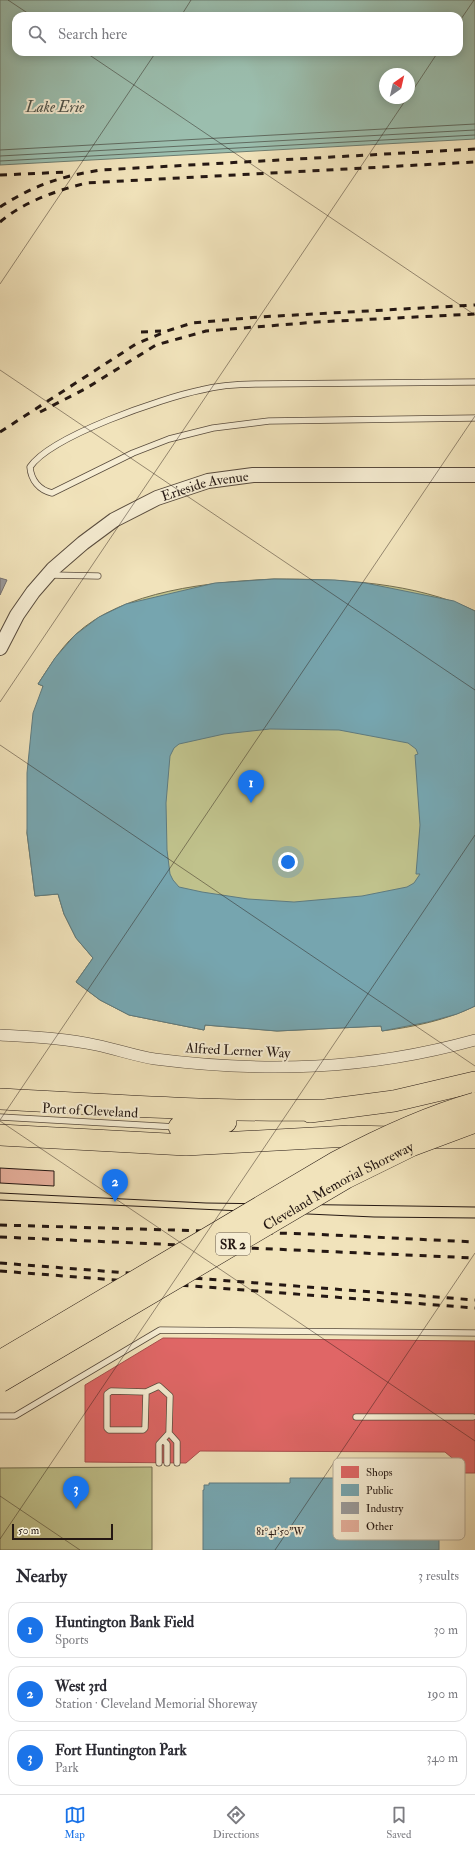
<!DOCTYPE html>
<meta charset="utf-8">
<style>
body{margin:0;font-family:"IM FELL Double Pica",serif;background:#f7f7f7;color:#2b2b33}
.compass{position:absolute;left:379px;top:68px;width:36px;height:36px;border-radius:50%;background:#fff;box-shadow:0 2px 10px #0003;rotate:34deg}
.scale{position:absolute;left:12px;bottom:10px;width:101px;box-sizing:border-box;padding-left:4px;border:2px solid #251813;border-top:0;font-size:11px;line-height:14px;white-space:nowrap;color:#251813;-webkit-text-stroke:3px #f6edd3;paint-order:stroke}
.you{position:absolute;left:288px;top:862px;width:14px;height:14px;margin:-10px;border:3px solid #fff;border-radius:50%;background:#1a73e8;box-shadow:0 0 0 6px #1a73e833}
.badge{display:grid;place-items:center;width:26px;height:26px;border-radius:50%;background:#1a73e8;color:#fff;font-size:13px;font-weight:700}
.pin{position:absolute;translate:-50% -33px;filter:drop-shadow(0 1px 2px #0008)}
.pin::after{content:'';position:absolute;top:21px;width:14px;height:12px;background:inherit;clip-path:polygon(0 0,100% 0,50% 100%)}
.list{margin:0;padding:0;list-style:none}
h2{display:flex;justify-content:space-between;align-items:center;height:52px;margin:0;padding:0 16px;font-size:17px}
h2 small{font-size:13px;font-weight:400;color:#7c7c81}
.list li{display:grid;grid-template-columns:26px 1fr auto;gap:12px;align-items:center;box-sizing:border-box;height:56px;margin:0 8px 8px;padding:0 8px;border:1px solid #e1e1e2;border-radius:12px}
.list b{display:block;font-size:15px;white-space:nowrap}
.list p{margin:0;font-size:13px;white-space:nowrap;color:#7c7c81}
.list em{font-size:13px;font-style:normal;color:#7c7c81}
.icon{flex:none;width:22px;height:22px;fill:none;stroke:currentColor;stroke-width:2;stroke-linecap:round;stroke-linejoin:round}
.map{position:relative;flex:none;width:475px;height:1550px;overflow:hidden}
.search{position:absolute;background:#fff;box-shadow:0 2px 10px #0003;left:12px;right:12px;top:12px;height:44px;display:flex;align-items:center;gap:10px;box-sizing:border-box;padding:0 14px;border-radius:12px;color:#7c7c81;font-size:15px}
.sheet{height:244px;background:#fff}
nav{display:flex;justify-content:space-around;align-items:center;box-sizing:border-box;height:56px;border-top:1px solid #e1e1e2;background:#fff;font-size:11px;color:#7c7c81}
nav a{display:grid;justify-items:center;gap:2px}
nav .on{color:#1a73e8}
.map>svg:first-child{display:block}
</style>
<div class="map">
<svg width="475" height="1550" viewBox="0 0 475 1550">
<rect width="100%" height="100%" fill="#f1e3bb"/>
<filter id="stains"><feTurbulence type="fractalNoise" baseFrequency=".005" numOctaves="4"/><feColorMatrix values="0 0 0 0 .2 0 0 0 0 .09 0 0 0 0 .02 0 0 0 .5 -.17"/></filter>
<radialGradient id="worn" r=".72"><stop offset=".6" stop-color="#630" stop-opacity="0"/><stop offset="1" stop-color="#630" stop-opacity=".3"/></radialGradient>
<path fill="#c0c28c" stroke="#726d50" d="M 274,579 C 341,579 414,582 475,611 L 475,1006 C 447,1020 413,1027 382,1031 L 381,1026 L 277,1031 L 205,1025 L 204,1030 L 129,1015 L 100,1000 L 76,982 L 93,958 L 76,938 L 64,914 L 58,894 L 35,896 L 27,833 L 43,686 L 38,684 C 49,667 60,649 75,635 C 123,590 211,582 274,579 Z
M 152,1467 L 152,1550 L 0,1550 L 0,1468 Z"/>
<path fill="#9bbeae" stroke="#6c7c70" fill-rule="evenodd" d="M 0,0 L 475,0 L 475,139 L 0,165 ZM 16,16 L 459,16 L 459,52 L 16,52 ZM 385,74 L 409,74 L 409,98 L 385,98 Z"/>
<path fill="#e06666" stroke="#a84f4d" d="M 163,1338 L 475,1341 L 475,1473 L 465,1473 L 457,1462 L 445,1452 L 200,1451 L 186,1463 L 85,1462 L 85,1385 Z"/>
<path fill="#76a5af" stroke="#5e7b80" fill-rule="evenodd" d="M 274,579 L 335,580 L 365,583 L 454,601 L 475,611 L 475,1006 L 471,1008 L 457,1014 L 428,1022 L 382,1031 L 381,1026 L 277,1031 L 205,1025 L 204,1030 L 129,1015 L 100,1000 L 76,982 L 93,958 L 76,938 L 64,914 L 58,894 L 35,896 L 27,833 L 27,773 L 33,713 L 43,686 L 38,684 L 55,658 L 75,635 L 99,617 L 126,604 L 215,583 ZM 270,729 L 339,730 L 408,743 L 416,749 L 418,754 L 415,755 L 420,825 L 416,874 L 420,874 L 414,883 L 407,887 L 362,896 L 294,902 L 248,899 L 202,892 L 179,887 L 173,880 L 170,874 L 167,850 L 166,803 L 170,756 L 174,748 L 179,744 L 224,734 Z
M 290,1478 L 350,1478 L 350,1483 L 435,1484 L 435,1490 L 439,1490 L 439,1550 L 203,1550 L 203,1490 L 204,1490 L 204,1485 L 209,1485 L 209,1483 L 290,1483 Z"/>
<path fill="#999" stroke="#767271" d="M 0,578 L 7,580 L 0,595 Z"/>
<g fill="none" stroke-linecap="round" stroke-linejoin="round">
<path stroke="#606b60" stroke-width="1" d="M 0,150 L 475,124
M 0,156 L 475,130
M 0,161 L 475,135"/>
</g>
<path fill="#e4ae9a" stroke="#251813" d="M 0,1168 L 54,1171 L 54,1186 L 0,1183 Z"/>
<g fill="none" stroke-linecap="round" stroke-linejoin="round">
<g stroke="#584b3d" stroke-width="7">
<path id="service" d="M 475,382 L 259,384 C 239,384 220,385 201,390 C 162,398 51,436 30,467 C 31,480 39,490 52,493 L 133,453 L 169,439 L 213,428 L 269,421 L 475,418
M 51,575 L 98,576
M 0,1117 L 176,1127
M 146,1392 L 145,1428 L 143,1430 L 109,1430 L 107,1428 L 107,1394 L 111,1391 L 146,1392 L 159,1386 L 170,1396 L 169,1433 L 159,1444 L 159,1463
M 0,1416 L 15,1416 L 160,1330 L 475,1333
M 356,1417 L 473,1417
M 169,1433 L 177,1442 L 177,1463
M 163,1440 L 167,1444 L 167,1463"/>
</g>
<g stroke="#584b3d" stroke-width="12">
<path id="minor" d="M 0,1035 C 32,1037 64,1038 96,1045 C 116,1049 135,1056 155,1059 C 265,1073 367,1070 475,1040"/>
</g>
<g stroke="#584b3d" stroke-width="16">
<g id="tertiary">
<path id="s1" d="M 0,648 L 17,615 L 33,592 L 53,569 L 83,543 L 114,520 L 157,498 L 208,481 L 253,475 L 475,475"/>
</g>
</g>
<g stroke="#251813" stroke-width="22">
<path id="motorway" d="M 0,1099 C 108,1105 216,1112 324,1110
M 310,1112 L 394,1101 L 475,1082
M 179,1127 L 226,1122
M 0,1135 L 186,1145 L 349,1136 L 392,1137
M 434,1138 L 475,1138"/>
</g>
<use href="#service" stroke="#f6edd3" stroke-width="5.5"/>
<use href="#minor" stroke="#f6edd3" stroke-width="11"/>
<use href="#tertiary" stroke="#f6edd3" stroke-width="14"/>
<use href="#motorway" stroke="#f1e3bb" stroke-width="21"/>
<path stroke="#251813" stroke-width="1" d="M 0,1193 L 206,1203 L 475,1207
M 0,1200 L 374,1217 L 475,1218"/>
<path stroke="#251813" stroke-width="3" stroke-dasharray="7 7" stroke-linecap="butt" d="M 0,175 L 68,172
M 0,207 C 34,185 62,176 101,170 L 475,149
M 0,222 C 25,201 56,191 86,183 L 475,162
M 141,332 L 161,331
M 40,412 L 85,389 L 156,345 L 206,331 L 317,322 L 475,314
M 0,432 L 136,344 L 167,331 L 192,323 L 259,317 L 475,305
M 0,1225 L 310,1234 L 475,1242
M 0,1237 L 475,1258
M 0,1263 L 475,1300
M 0,1271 L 475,1308"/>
<g stroke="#251813" stroke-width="22" stroke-linecap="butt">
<g id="motorway-bridge">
<path d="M 0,1361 L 336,1162 C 381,1138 426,1117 475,1103"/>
<path id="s2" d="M 0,1382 L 346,1178 L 411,1146 L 475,1122"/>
</g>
</g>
<use href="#motorway-bridge" stroke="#f1e3bb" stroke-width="21"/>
</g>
<path fill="none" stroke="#251813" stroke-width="1" stroke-opacity="0.45" d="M 8,0 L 32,16M 181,16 L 191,0M 459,22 L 474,0M 85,52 L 475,315M 409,96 L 438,52M 0,284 L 156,52M 0,370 L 475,690M 0,702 L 407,98M 0,745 L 475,1066M 0,1120 L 475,416M 0,1121 L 475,1441M 0,1496 L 80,1550M 0,1539 L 475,835M 275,1550 L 475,1253"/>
<g text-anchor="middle" stroke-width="4" stroke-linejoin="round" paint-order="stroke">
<rect fill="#f6edd3" stroke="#64584d" stroke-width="1" x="216" y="1233" width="34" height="22" rx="3"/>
<g font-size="13" font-weight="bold" fill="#251813">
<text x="233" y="1249">SR 2</text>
</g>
<g font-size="14" fill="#251813" stroke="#f6edd3">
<text dy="5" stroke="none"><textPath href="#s1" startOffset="272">Erieside Avenue</textPath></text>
<text transform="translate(238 1050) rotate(3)" y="5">Alfred Lerner Way</text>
<text transform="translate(90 1110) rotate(3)" y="5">Port of Cleveland</text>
<text dy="5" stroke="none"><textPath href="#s2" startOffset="391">Cleveland Memorial Shoreway</textPath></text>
</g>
<g font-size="15" font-style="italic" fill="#4e5249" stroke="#f6edd3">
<text x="55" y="112">Lake Erie</text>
</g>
</g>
<rect x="333" y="1458" width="132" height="82" rx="6" fill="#f6edd3" stroke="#b7ad99" stroke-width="1"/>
<rect x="341" y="1466" width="18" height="12" fill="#e06666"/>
<rect x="341" y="1484" width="18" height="12" fill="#76a5af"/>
<rect x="341" y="1502" width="18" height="12" fill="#999"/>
<rect x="341" y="1520" width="18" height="12" fill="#e4ae9a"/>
<g font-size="11" fill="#251813">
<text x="366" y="1476">Shops</text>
<text x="366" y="1494">Public</text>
<text x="366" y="1512">Industry</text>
<text x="366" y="1530">Other</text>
</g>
<g font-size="10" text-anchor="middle" fill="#251813" stroke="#f6edd3" stroke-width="4" stroke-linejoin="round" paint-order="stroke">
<text x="280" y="1535">81°41'50"W</text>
</g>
<rect width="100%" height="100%" filter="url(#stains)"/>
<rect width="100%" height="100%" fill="url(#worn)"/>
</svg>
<svg class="compass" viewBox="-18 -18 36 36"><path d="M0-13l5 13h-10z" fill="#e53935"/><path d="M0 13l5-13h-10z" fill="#7c7c81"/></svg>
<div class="scale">50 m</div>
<div class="you"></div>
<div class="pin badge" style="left:251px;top:803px">1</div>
<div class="pin badge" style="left:115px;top:1202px">2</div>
<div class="pin badge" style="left:76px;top:1509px">3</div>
<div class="search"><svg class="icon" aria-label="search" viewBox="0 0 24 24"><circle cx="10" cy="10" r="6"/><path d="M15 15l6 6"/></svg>Search here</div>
</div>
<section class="sheet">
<h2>Nearby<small>3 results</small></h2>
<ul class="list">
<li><span class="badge">1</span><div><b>Huntington Bank Field</b><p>Sports</p></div><em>30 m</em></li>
<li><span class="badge">2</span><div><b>West 3rd</b><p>Station · Cleveland Memorial Shoreway</p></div><em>190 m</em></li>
<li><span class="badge">3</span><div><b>Fort Huntington Park</b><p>Park</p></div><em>340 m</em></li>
</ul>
</section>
<nav>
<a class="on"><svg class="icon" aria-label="map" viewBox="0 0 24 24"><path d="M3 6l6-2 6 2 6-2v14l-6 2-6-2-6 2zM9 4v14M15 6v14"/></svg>Map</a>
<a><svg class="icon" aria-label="directions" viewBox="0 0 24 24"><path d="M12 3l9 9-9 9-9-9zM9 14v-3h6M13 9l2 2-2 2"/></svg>Directions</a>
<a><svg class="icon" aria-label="saved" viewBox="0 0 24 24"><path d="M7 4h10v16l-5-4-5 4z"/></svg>Saved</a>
</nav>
